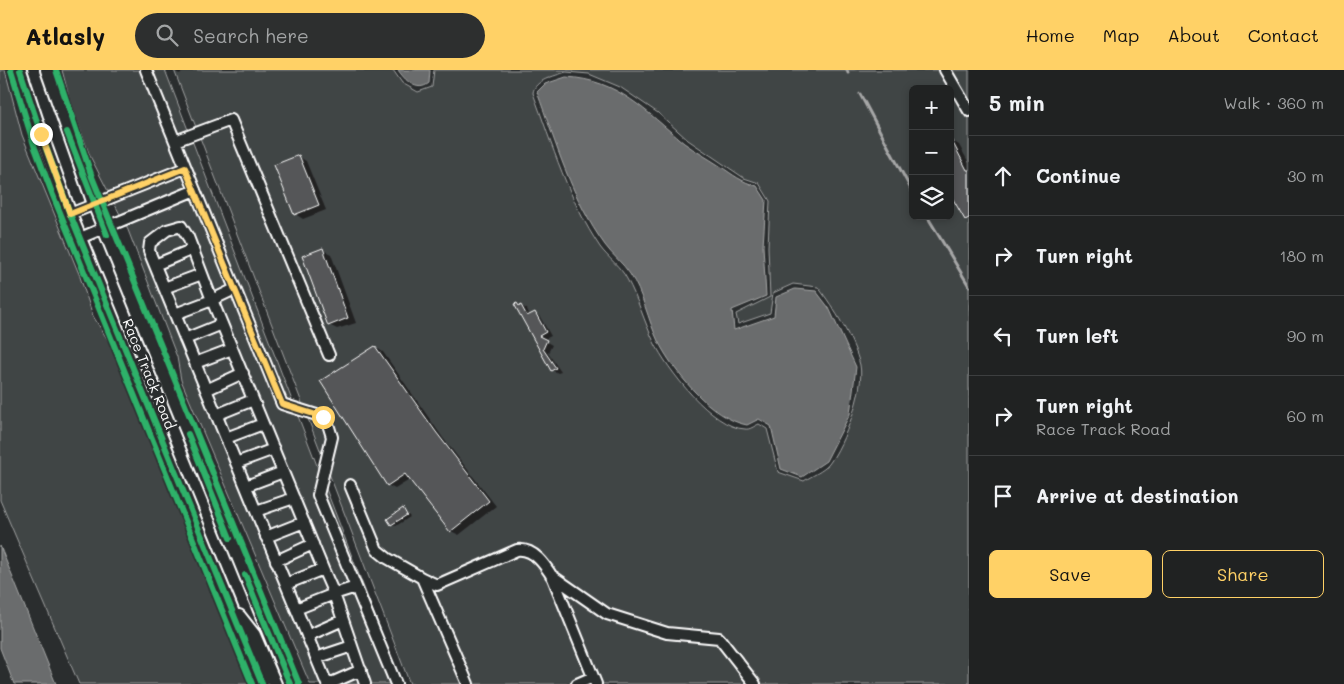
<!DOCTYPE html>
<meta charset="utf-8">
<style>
body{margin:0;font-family:Mali,sans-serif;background:#2d2f2f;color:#f1f3f6}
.controls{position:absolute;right:15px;top:15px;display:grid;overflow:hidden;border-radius:8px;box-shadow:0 2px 8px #0003}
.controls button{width:45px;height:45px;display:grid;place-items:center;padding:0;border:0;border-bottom:1px solid #3d3f40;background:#202222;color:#f1f3f6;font:25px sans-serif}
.stop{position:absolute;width:15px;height:15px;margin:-11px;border:4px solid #ffd166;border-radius:50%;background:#fff}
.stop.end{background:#ffd166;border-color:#fff;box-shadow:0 1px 5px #0008}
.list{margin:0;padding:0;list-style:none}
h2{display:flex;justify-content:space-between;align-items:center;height:65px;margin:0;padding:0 20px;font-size:21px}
h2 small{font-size:16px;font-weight:400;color:#a2a4a5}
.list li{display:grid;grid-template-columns:32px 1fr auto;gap:15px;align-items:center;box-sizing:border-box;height:80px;padding:0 20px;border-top:1px solid #3d3f40}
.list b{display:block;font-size:19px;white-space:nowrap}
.list p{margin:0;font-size:16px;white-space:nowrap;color:#a2a4a5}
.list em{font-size:16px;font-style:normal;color:#a2a4a5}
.actions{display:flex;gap:10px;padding:15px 20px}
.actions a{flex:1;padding:11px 0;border:1px solid #ffd166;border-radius:8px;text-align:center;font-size:18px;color:#ffd166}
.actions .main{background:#ffd166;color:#111}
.icon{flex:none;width:28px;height:28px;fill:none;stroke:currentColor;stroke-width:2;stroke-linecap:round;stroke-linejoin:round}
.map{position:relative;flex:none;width:969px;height:614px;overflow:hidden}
header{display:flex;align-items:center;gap:30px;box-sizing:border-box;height:70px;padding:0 25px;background:#ffd166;color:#111}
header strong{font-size:24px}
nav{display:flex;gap:28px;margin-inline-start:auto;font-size:18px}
.search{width:350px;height:45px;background:#2d2f2f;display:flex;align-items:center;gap:12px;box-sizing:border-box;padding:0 18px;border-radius:28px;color:#a2a4a5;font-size:19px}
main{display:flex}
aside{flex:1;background:#202222}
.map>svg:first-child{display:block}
</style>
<header>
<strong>Atlasly</strong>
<div class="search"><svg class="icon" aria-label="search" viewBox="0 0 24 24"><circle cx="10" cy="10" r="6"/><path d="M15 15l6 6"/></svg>Search here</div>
<nav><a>Home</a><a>Map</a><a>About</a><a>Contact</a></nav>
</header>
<main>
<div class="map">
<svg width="969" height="614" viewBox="0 0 969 614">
<rect width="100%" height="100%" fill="#2a2d2e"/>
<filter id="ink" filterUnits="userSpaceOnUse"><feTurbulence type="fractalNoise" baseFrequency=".02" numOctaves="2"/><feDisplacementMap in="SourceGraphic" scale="10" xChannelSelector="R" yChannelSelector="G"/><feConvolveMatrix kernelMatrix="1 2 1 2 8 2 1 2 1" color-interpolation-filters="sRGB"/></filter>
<g filter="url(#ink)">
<path fill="#414445" stroke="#a0a2a2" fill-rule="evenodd" d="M 0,0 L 5,0 L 22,65 L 79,204 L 93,246 L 112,277 L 249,614 L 79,614 L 0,430 Z
M 62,0 L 165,0 L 401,614 L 310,614 L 181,310 L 177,287 L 128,160 L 90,86 L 71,34 Z
M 174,0 L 393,0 L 402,13 L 418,22 L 432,17 L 434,0 L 969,0 L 969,614 L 410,614 ZM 566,2 L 589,4 L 620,17 L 658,43 L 688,70 L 744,108 L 759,113 L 770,131 L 768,177 L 770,227 L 736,244 L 738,254 L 770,243 L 773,223 L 793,214 L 818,217 C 834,238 854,270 860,295 C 865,320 844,374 829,394 C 824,401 811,406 804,411 L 778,402 L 767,359 L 759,354 C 754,356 750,360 745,359 C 712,358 667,299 654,272 C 644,251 638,229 627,209 C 621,197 608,188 600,177 C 569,131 552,75 533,23 C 534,10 555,6 566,2 ZM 913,19 L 950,19 L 950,146 L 913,146 Z"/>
<path fill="#6a6c6d" stroke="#a6a7a7" d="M 398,0 L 430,0 L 429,13 C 417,23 405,10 398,0 Z
M 566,7 C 619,10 645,41 684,73 C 695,81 708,88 720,96 C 733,105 742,112 757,116 L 766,130 L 763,176 L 766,226 L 732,240 L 734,260 L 774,246 L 776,227 L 795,219 L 816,221 L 829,238 L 856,297 L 850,344 L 826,391 L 802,407 L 781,399 L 771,356 L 759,349 L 747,355 C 712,349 673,301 658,271 C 648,250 643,223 630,204 C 623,193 612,185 605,175 C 572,130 556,73 537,22 L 545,14 Z
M 0,476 L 56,614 L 14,614 L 0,578 Z"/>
<path fill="#0007" d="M 174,0 L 185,0 L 186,1 L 179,4 Z
M 951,70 L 959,75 L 969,93 L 969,151 L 955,128 L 950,125 Z
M 299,87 L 306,91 L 326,140 L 303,149 L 295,144 Z
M 323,180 L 331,184 L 356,253 L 337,259 L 329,255 Z
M 517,234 L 527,239 L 530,246 L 535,243 L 540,247 L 551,266 L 543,270 L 552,275 L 548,283 L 561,302 L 558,303 L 552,300 Z
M 375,277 L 383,282 L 443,368 L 496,436 L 459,465 L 451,461 L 411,409 L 395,419 L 387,415 Z
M 403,440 L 410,447 L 396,456 L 392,454 Z"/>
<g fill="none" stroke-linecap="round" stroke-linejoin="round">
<path stroke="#a6a7a7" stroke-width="3" d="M 847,0 L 848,3
M 860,24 L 913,123
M 927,146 L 969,216"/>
</g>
<path fill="#555758" stroke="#fff" d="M 951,69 L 967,100 L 969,100 L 969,148 L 965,150 L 950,124 Z
M 299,85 L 319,135 L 294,145 L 274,95 Z
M 323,178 L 348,248 L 328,256 L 302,186 Z
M 517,233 L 519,236 L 521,235 L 527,246 L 535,242 L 546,262 L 539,266 L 547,270 L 543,279 L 556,298 L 551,301 L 514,234 Z
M 375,276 L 436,362 L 489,431 L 450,462 L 405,404 L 387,416 L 320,311 Z
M 403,438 L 407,445 L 391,455 L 387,449 Z"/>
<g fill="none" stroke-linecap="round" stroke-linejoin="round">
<g stroke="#fff" stroke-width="14">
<path id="minor" d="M 146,0 L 282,334 L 323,347 L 328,354 L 332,367 L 318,425 L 396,614
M 945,0 L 969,41
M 175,71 L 231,50 L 329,285
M 70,144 L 185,98
M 80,168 L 195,120
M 155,195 L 193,179
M 164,218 L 202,204
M 235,219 L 212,230 L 188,167 L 181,156 L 167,160 L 150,173 L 149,181 L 327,614
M 175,244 L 212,230 L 323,499 L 334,524 L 296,539
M 185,269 L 222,254
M 195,293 L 232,279
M 206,320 L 243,303
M 216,345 L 253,330
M 226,368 L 263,354
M 236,393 L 274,379
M 350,415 L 377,480 L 387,488 L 422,508 L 468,614
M 246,416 L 283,402
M 256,441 L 294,428
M 266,467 L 304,452
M 276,491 L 313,474
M 551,505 L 607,544 L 667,563 L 719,568 L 755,614
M 422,508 L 437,515 L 517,480 C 534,478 545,495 553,508 L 596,614
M 286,514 L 323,499
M 356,517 L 334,524 L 365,614
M 307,566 L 343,550
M 316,588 L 352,576
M 329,614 L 361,600
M 577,614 L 593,607"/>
</g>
<g stroke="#fff" stroke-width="16">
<path id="major" d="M 20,0 L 41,64 L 70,144 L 262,614
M 47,0 L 94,134 L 290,614
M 239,546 L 254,565 L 275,614"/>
</g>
<use href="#minor" stroke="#2a2d2e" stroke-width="10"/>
<use href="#major" stroke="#2a2d2e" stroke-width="12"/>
<g stroke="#2a2d2e" stroke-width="9">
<path id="cycleway" d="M 11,0 L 35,78 L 52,123 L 252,614
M 20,0 L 41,64 L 70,144 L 262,614
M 56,0 L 92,107 L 299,614
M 67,62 L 107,165
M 188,364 L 230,468
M 245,505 L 290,614"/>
</g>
<use href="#cycleway" stroke="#2db169" stroke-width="6"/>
</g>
</g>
<g fill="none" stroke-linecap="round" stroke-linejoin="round" filter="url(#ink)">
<path stroke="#ffd166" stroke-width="6" d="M 41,64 L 70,144 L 185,98 L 282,334 L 323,347"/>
</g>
<g text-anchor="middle" stroke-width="5" stroke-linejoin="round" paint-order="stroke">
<g font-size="14" fill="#fff" stroke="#2a2d2e">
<text transform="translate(149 304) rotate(68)" y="5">Race Track Road</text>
</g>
</g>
</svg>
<div class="controls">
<button>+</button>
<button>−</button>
<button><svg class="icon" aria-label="layers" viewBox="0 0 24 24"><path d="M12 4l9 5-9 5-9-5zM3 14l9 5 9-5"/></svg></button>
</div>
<div class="stop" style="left:323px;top:347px"></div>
<div class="stop end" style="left:41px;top:64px"></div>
</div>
<aside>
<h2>5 min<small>Walk · 360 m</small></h2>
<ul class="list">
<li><svg class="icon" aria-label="ahead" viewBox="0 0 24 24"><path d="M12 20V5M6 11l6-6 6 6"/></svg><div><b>Continue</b></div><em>30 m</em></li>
<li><svg class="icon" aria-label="right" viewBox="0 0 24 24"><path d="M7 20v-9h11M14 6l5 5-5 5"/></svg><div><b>Turn right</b></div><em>180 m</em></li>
<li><svg class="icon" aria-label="left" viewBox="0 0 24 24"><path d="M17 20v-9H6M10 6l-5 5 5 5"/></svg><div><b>Turn left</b></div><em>90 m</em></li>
<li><svg class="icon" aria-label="right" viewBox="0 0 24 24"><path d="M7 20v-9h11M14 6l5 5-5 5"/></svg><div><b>Turn right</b><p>Race Track Road</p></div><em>60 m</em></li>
<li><svg class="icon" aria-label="arrive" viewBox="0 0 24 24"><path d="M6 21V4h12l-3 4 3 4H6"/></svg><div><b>Arrive at destination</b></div></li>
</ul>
<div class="actions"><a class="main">Save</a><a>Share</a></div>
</aside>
</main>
